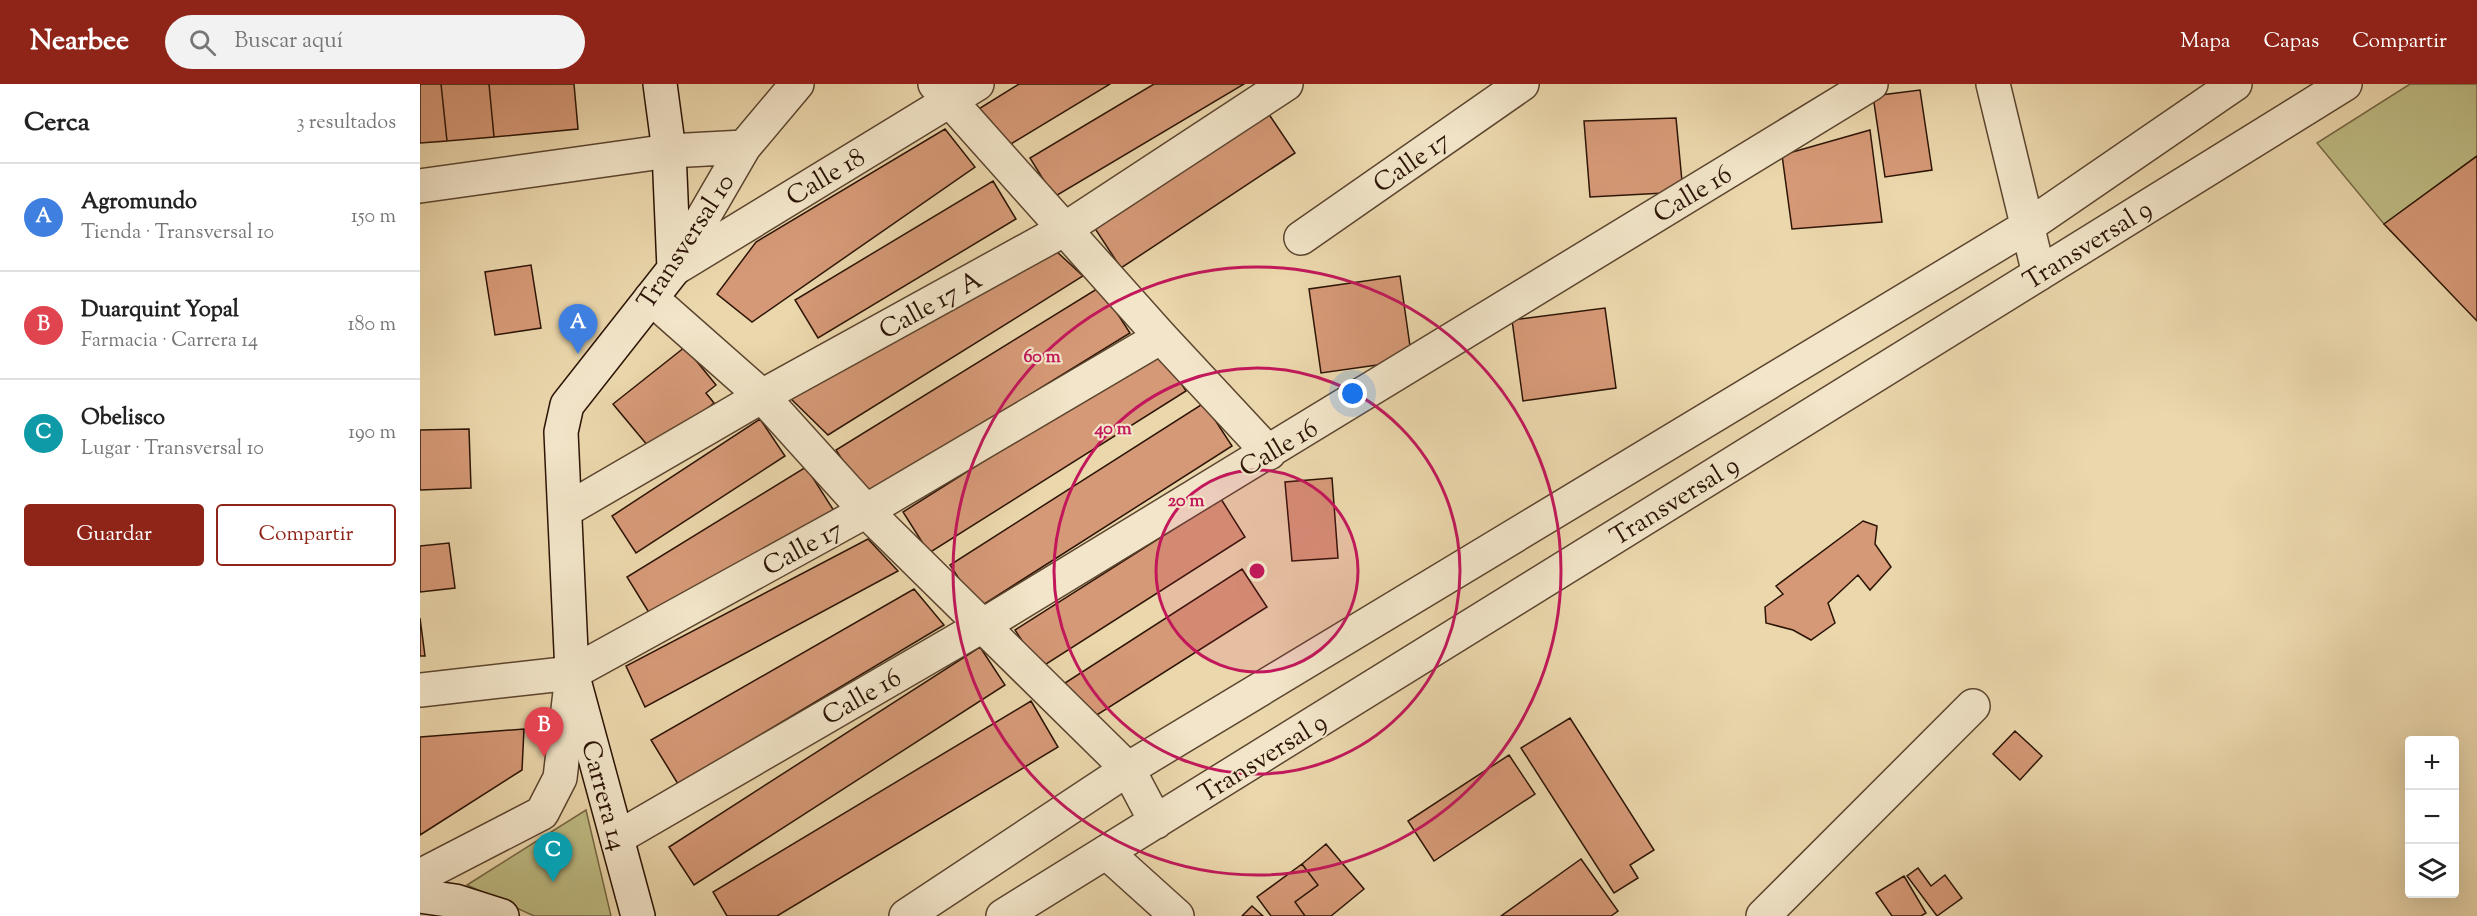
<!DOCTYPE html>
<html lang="es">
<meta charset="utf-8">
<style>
body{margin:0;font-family:"Sorts Mill Goudy",serif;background:#f2f2f2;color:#222}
.controls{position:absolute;right:18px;bottom:18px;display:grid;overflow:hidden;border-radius:6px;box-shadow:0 6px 24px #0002}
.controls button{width:54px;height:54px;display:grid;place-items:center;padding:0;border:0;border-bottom:2px solid #e0e0e0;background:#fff;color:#222;font:30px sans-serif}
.you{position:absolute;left:933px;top:310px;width:21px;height:21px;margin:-15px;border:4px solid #fff;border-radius:50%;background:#1a73e8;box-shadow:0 0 0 9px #1a73e833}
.badge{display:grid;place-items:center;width:39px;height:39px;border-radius:50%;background:#8f2418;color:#fff;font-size:20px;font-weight:700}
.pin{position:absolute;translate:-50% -50px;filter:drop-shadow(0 2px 3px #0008)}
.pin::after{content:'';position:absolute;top:32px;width:21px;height:18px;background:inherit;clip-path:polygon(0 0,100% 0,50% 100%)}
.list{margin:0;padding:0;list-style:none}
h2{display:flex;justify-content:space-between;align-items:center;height:78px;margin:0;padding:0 24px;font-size:26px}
h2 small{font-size:20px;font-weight:400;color:#767676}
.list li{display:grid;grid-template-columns:39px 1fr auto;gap:18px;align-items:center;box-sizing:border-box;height:108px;padding:0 24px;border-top:2px solid #e0e0e0}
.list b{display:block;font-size:22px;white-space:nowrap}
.list p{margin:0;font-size:20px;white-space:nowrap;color:#767676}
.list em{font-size:20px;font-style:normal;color:#767676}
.actions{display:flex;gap:12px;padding:18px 24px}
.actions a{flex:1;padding:14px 0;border:2px solid #8f2418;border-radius:6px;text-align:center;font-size:21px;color:#8f2418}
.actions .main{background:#8f2418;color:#fff}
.icon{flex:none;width:33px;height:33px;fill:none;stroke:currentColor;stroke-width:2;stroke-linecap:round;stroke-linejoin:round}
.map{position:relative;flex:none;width:2057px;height:832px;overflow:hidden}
header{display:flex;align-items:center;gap:36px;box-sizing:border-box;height:84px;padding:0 30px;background:#8f2418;color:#fff}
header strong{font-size:28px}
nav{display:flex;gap:33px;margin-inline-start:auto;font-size:21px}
.search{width:420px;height:54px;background:#f2f2f2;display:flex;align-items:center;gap:15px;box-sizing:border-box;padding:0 21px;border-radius:33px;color:#767676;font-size:22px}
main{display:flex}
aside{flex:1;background:#fff}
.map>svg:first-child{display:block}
</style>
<header>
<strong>Nearbee</strong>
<div class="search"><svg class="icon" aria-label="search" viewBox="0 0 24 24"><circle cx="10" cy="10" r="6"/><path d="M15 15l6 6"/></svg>Buscar aquí</div>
<nav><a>Mapa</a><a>Capas</a><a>Compartir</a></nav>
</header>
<main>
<aside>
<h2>Cerca<small>3 resultados</small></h2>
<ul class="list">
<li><span class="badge" style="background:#3f7fe0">A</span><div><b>Agromundo</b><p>Tienda · Transversal 10</p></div><em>150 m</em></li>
<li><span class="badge" style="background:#e0444e">B</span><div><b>Duarquint Yopal</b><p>Farmacia · Carrera 14</p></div><em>180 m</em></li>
<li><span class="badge" style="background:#0f9aa8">C</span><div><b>Obelisco</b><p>Lugar · Transversal 10</p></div><em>190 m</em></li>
</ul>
<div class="actions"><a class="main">Guardar</a><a>Compartir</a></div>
</aside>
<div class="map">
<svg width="2057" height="832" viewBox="0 0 2057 832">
<rect width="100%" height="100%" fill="#ebd7ac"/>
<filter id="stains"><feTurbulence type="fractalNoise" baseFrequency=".00333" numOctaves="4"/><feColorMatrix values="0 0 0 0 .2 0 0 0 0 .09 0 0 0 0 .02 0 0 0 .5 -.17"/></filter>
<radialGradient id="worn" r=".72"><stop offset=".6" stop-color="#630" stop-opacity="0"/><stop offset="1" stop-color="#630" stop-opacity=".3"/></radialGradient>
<path fill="#bfbc84" stroke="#766844" stroke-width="1.5" d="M 1990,0 L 2057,0 L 2057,72 L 1964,140 L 1897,59 Z
M 166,726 L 191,832 L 114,832 L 47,801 Z"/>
<path fill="#d69977" stroke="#2c1405" stroke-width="1.5" d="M 0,0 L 21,0 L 27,57 L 0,59 Z
M 21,0 L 69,0 L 74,53 L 27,57 Z
M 69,0 L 154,0 L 158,45 L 74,53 Z
M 599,0 L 690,0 L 581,66 L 557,26 Z
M 734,0 L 824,0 L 634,113 L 610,74 Z
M 1500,6 L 1512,86 L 1465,93 L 1453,12 Z
M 848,29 L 875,69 L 701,184 L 674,143 Z
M 1256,34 L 1263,108 L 1170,113 L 1164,37 Z
M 525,45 L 555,83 L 332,238 L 297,210 L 336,158 Z
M 1450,46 L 1462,138 L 1372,145 L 1362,71 Z
M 2057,72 L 2057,237 L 1964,140 Z
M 573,97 L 596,135 L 398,254 L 375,216 Z
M 635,166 L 663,192 L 408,351 L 370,314 Z
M 111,181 L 121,244 L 75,251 L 65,188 Z
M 980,192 L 992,276 L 901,289 L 889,205 Z
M 680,203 L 710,249 L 445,412 L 416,366 Z
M 1185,224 L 1196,304 L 1103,317 L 1092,236 Z
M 265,263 L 296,301 L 286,309 L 294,319 L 233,368 L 193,320 Z
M 740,266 L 766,307 L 509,469 L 483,428 Z
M 784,319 L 812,362 L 558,524 L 530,481 Z
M 340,335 L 365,372 L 216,469 L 192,432 Z
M 49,345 L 51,404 L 0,406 L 0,346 Z
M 386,383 L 416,430 L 236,540 L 207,493 Z
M 912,394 L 918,474 L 872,477 L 865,398 Z
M 801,415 L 825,453 L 620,584 L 595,546 Z
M 1443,437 L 1457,442 L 1455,460 L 1471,483 L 1450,506 L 1438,491 L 1408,519 L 1415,539 L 1391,556 L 1373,546 L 1346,539 L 1345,523 L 1363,510 L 1356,502 Z
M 448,455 L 478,487 L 225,623 L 206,582 Z
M 29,459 L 35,504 L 0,508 L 0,462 Z
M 822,485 L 847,523 L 669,636 L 645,599 Z
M 494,505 L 524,541 L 258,700 L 231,656 Z
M 0,534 L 5,572 L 0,572 Z
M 560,563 L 585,601 L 274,801 L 249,763 Z
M 611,617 L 638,663 L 357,832 L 307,832 L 293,808 Z
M 1150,634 L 1234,766 L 1210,781 L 1218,794 L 1194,809 L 1101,664 Z
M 104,645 L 102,686 L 0,751 L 0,653 Z
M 1595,647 L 1622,672 L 1600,696 L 1573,670 Z
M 1089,671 L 1115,710 L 1014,777 L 988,737 Z
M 906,760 L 944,805 L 911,832 L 885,832 L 875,818 L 898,801 L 882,780 Z
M 1161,775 L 1198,827 L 1191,832 L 1081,832 Z
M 882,780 L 898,801 L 875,818 L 885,832 L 851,832 L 837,813 Z
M 1498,784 L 1511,802 L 1525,791 L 1542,814 L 1517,832 L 1487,792 Z
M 1484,792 L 1506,829 L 1501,832 L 1472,832 L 1456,809 Z
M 832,822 L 843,832 L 822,832 Z"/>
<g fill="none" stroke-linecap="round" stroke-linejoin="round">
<g stroke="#5c452f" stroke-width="36">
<path id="street" d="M 515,0 L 741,253 L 849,369
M 1573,0 L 1619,190
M 0,102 L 249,67 L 324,63
M 881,154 L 1102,0
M 255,182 L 324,63 L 377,0
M 254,185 L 557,0
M 231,214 L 342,312 L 446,427 L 708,685 L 736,738
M 146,426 L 342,312 L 645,145 L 866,0
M 0,606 L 152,589 L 446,427 L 741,253
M 197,754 L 562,542 L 1451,0
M 686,768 L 757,832
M 0,792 L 122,729 L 140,694 L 152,591
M 486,832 L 708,685 L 1608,142 L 1815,0
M 583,832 L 1925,0
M 1343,832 L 1553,622"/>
</g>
<g stroke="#2c1405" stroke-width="36">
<path id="secondary" d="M 0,812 L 35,817 L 82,832
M 218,832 L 152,589 L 141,348 L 147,321 L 254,185 L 249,67 L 240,0"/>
</g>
<use href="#street" stroke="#f2e5c9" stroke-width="33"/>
<use href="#secondary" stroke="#f2e5c9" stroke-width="33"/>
</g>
<circle cx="837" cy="487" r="101" fill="#c2185b" fill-opacity=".12"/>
<g fill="none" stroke="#c2185b" stroke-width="3">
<circle cx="837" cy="487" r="101"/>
<circle cx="837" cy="487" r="203"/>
<circle cx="837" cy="487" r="304"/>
</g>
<g text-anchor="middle" stroke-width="4.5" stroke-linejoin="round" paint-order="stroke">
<g font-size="26" fill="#2c1405" stroke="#f2e5c9">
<text transform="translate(991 77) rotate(-35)" y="9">Calle 17</text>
<text transform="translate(405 92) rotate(-31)" y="9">Calle 18</text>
<text transform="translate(1272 109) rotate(-31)" y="9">Calle 16</text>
<text transform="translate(265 157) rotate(-57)" y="9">Transversal 10</text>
<text transform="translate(1667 160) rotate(-32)" y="9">Transversal 9</text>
<text transform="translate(510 220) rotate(-29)" y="9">Calle 17 A</text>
<text transform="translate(858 363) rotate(-31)" y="9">Calle 16</text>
<text transform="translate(1254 416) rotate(-32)" y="9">Transversal 9</text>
<text transform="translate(382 463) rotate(-29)" y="9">Calle 17</text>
<text transform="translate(441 612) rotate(-30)" y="9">Calle 16</text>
<text transform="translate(842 673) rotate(-32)" y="9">Transversal 9</text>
<text transform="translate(185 711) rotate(75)" y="9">Carrera 14</text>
</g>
</g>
<circle cx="837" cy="487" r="9" fill="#c2185b" stroke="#f2e5c9" stroke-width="3"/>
<g font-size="18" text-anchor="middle" font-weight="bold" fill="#c2185b" stroke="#f2e5c9" stroke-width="4.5" stroke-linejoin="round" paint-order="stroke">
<text x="622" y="278">60 m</text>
<text x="693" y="350">40 m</text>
<text x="766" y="422">20 m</text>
</g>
<rect width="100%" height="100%" filter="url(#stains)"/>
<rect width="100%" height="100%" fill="url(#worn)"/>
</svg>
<div class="controls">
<button>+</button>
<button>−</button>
<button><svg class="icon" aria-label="layers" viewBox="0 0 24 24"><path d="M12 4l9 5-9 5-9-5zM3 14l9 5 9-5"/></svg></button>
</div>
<div class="you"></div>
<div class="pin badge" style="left:158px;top:270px;background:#3f7fe0">A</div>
<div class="pin badge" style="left:124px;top:673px;background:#e0444e">B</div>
<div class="pin badge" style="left:133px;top:798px;background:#0f9aa8">C</div>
</div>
</main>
